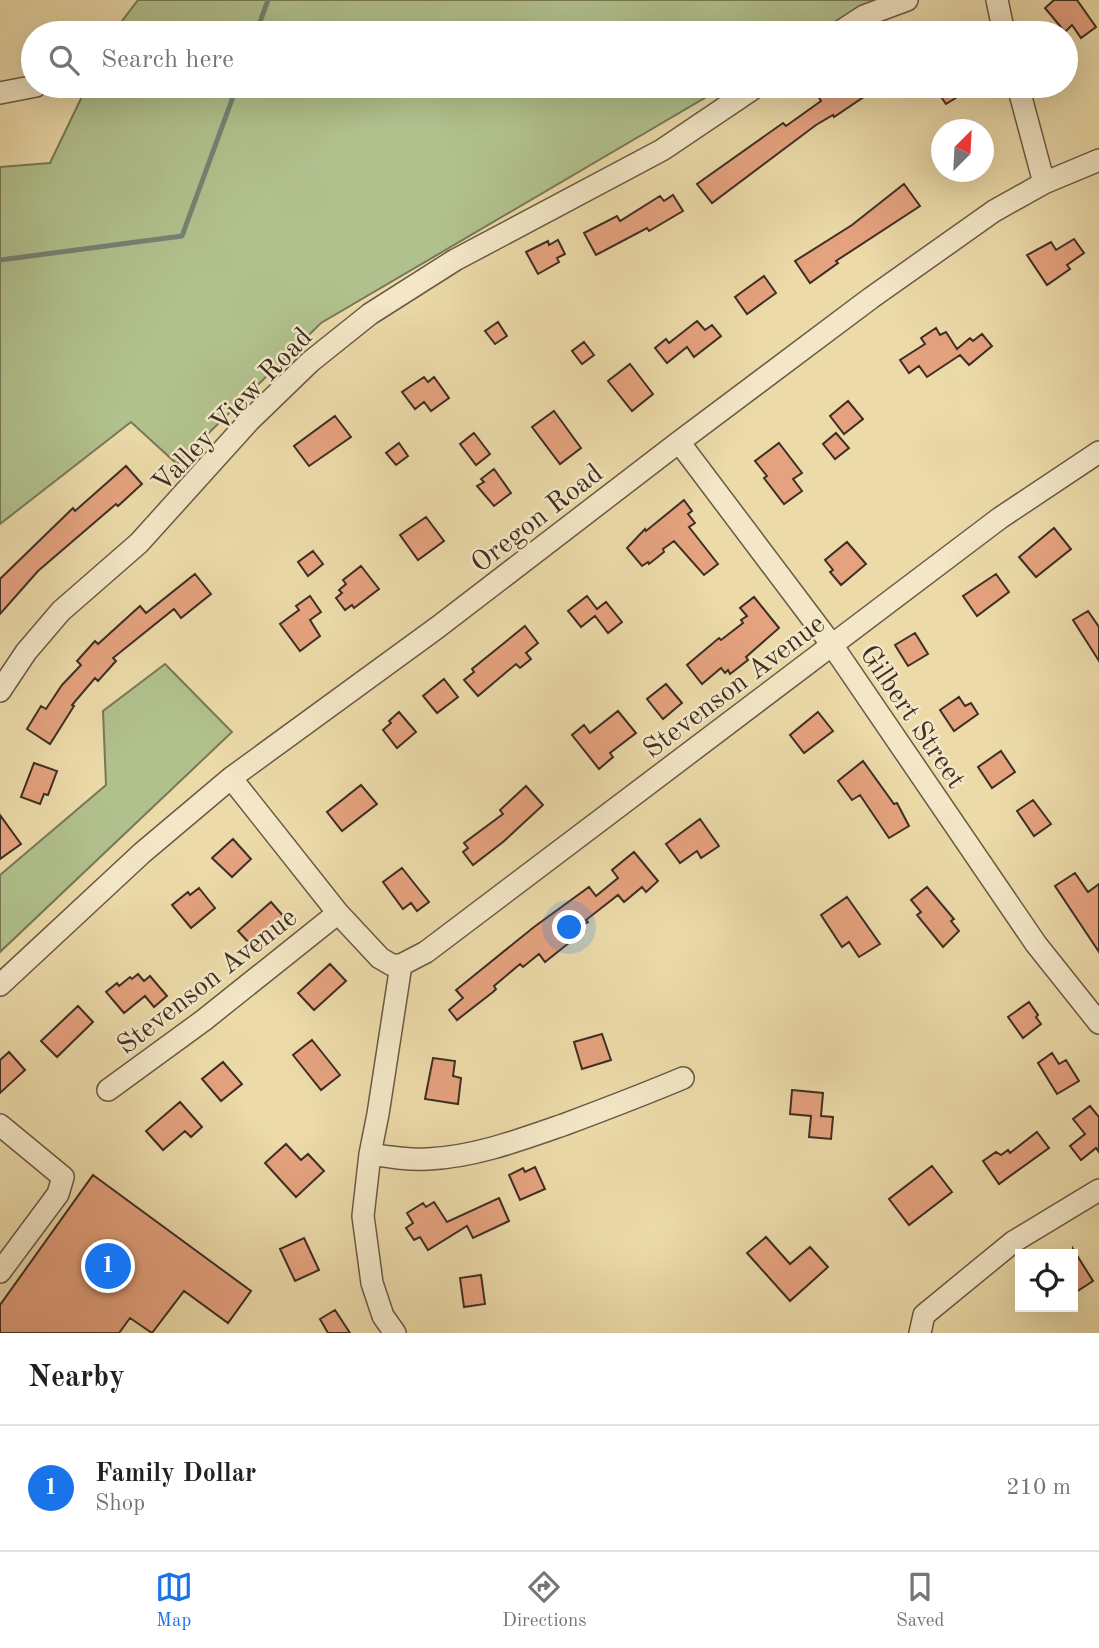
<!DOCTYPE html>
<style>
body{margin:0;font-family:"Old Standard TT",serif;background:#f6f6f6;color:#202124}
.controls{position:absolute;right:21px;bottom:21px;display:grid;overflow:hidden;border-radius:0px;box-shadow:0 7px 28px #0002}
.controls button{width:63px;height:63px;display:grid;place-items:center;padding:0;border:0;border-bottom:2px solid #e0e0e0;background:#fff;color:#202124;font:35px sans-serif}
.compass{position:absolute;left:931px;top:119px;width:63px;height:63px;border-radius:50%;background:#fff;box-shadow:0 7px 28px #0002;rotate:24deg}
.you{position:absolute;left:570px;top:928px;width:24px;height:24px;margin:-18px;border:5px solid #fff;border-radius:50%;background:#1a73e8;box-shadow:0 0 0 10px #1a73e833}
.badge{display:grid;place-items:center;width:46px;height:46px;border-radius:50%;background:#1a73e8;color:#fff;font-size:23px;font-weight:700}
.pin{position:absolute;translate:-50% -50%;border:4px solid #fff;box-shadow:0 2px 7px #0006}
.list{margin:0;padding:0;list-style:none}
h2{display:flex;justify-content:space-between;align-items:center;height:91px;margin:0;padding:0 28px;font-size:30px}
h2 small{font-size:23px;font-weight:400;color:#757577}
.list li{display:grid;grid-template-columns:46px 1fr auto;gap:21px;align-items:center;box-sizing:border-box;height:126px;padding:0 28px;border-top:2px solid #e0e0e0}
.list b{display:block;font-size:26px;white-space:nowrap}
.list p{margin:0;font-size:23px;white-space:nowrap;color:#757577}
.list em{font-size:23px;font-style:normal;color:#757577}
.icon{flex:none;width:38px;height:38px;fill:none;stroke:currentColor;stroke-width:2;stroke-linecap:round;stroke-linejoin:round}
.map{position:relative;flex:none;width:1099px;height:1333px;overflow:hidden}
.search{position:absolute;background:#fff;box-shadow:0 7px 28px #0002;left:21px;right:21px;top:21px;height:77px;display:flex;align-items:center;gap:18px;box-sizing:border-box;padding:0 24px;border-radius:38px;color:#757577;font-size:26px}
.sheet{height:217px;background:#fff}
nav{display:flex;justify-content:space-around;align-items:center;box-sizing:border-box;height:98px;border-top:2px solid #e0e0e0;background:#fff;font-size:19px;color:#757577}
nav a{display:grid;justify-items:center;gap:4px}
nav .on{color:#1a73e8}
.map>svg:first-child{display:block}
</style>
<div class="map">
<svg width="1099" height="1333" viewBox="0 0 1099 1333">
<rect width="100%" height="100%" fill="#ecdaa9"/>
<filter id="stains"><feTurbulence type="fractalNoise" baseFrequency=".00286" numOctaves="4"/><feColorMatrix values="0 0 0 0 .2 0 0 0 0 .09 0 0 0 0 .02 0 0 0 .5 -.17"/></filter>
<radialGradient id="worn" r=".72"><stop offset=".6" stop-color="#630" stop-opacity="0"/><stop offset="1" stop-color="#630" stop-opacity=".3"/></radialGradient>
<path fill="#b1c18d" stroke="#787858" stroke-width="2" d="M 138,0 L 874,0 L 816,33 L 113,33 Z
M 87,86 L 725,86 L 321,323 L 177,464 L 131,422 L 0,524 L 0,167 L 50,163 Z
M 165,664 L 232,732 L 0,952 L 0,875 L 106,785 L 103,711 Z"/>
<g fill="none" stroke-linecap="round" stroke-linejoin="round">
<path stroke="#758373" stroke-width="5" d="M 256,33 L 268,0
M 0,260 L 182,236 L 237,86"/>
</g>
<path fill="#e5a27f" stroke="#3f2e24" stroke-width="2" d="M 1054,0 L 1077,0 L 1096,27 L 1081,38 L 1072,25 L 1065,32 L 1045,8 Z
M 832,86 L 880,86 L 834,117 L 833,115 L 816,125 L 712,203 L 697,184 L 783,123 L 786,126 L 821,101 L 818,96 Z
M 945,86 L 975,86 L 946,104 L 937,91 Z
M 904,184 L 920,206 L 836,261 L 838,263 L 810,283 L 795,261 L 852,225 Z
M 673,195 L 683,211 L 649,231 L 647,228 L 596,255 L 584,233 L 617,216 L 620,221 L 660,196 L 664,201 Z
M 1074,239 L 1084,253 L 1067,265 L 1070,269 L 1047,285 L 1027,255 L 1051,242 L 1056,250 Z
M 558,240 L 565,254 L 557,258 L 559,262 L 538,274 L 526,252 L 548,241 L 549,245 Z
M 764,276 L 776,293 L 747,314 L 735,297 Z
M 697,321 L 705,330 L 712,325 L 721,336 L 694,357 L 687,347 L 667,363 L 655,348 L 666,339 L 669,343 Z
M 498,322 L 507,336 L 495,344 L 485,331 Z
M 936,328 L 940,335 L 946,332 L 957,349 L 970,338 L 973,341 L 982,334 L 992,346 L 969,365 L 960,355 L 927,377 L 919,366 L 909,373 L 900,360 L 925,344 L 921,338 Z
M 584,342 L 594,355 L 582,364 L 572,351 Z
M 630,364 L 653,394 L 632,411 L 608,381 Z
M 424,377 L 428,382 L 434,377 L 449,398 L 431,411 L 424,402 L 415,409 L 402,392 Z
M 848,401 L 863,419 L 844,434 L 830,416 Z
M 554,411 L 581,448 L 560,464 L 532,427 Z
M 335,416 L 351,437 L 309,466 L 294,446 Z
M 474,433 L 490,454 L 476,465 L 460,444 Z
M 836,433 L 849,448 L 835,459 L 823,444 Z
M 399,443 L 408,456 L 396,465 L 386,453 Z
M 779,443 L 802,473 L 793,479 L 802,491 L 784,504 L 764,478 L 767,476 L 755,461 Z
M 126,466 L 142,484 L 118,506 L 116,504 L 38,571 L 0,614 L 0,579 L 73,508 L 75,511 Z
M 494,469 L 511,493 L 494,506 L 477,486 L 484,482 L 481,479 Z
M 684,500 L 692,511 L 688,514 L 695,523 L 689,527 L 718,564 L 704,575 L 674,541 L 663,549 L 664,552 L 649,564 L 648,562 L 642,566 L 627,548 L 645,529 L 646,531 Z
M 426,517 L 444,541 L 418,560 L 400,535 Z
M 1054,528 L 1071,549 L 1036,577 L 1019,557 Z
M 847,542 L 866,564 L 841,585 L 830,572 L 833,570 L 825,560 Z
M 313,551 L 323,564 L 308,576 L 298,562 Z
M 361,566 L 379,589 L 354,608 L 352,605 L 345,610 L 336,598 L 342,593 L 339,590 L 346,584 L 343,580 Z
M 195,574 L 211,594 L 181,618 L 174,609 L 113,658 L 116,661 L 98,681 L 95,678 L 72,705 L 74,706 L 50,744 L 27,729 L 41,706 L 46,709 L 62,685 L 81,665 L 77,661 L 95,641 L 98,644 L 140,606 L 146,613 Z
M 996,574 L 1009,592 L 977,616 L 963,596 Z
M 310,596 L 321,612 L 310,620 L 320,636 L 300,651 L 280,624 L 299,610 L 296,606 Z
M 587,596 L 597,609 L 606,602 L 622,622 L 608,633 L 595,616 L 581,627 L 568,611 Z
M 754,597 L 779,628 L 746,657 L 748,660 L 730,674 L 728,670 L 725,673 L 721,668 L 702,684 L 687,665 L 719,638 L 721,640 L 743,623 L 741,620 L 747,616 L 740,608 Z
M 1088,611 L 1099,627 L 1099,661 L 1073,620 Z
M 525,626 L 538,643 L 526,653 L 531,659 L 520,668 L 516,664 L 478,696 L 464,680 L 474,672 L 472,669 Z
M 915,633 L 928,654 L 908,666 L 895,645 Z
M 444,679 L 458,697 L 437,713 L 423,696 Z
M 666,684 L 682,703 L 663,719 L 647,699 Z
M 959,697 L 965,706 L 971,703 L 978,714 L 954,731 L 940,710 Z
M 618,711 L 636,733 L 610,753 L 613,757 L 599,769 L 572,735 L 584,725 L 590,733 Z
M 399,712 L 416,732 L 397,748 L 383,730 L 391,723 L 389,721 Z
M 818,712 L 833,731 L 804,753 L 790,735 Z
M 1001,751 L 1015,772 L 992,788 L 978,767 Z
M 863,761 L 894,804 L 897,803 L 909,826 L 889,838 L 860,795 L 852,800 L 838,781 Z
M 34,763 L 57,771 L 48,795 L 44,794 L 40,804 L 21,797 Z
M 361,785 L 377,804 L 342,831 L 327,812 Z
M 526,786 L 543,805 L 503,842 L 473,865 L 463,852 L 468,848 L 464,843 L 503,814 L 500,810 Z
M 1033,800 L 1051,824 L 1034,836 L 1017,811 Z
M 0,815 L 21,844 L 0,859 Z
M 700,819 L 719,846 L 701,858 L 697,851 L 680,863 L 666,844 Z
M 233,839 L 251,859 L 232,877 L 212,858 Z
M 634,852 L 658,881 L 646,892 L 642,887 L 624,902 L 618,895 L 586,920 L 588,922 L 582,926 L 585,930 L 545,962 L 539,954 L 523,967 L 520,964 L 494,986 L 496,989 L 493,992 L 457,1020 L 449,1010 L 463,998 L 456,990 L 534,927 L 589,887 L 596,896 L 618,878 L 612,870 Z
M 402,868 L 429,902 L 417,911 L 411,903 L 403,909 L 383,882 Z
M 1075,873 L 1088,892 L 1099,884 L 1099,952 L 1055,886 Z
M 927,887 L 954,919 L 951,921 L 959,931 L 943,947 L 917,915 L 921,912 L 911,900 Z
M 199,888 L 215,908 L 191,928 L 172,905 L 188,892 L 190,895 Z
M 847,897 L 880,944 L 859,957 L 849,942 L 842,947 L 821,915 Z
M 271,902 L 285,918 L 252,946 L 238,931 Z
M 330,964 L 346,981 L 314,1010 L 298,993 Z
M 138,974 L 144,981 L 150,976 L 167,996 L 154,1007 L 145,996 L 124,1013 L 106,992 L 117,983 L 119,986 L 130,977 L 132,979 Z
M 1029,1002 L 1038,1015 L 1036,1017 L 1041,1024 L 1023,1038 L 1008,1017 Z
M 78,1006 L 93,1022 L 57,1057 L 41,1041 Z
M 602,1034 L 611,1060 L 582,1069 L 574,1042 Z
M 312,1040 L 340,1075 L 321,1090 L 293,1055 Z
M 9,1052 L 25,1070 L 0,1093 L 0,1060 Z
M 1052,1053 L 1059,1064 L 1066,1060 L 1079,1081 L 1057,1094 L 1038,1063 Z
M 433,1058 L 455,1061 L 453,1076 L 461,1078 L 458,1104 L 425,1099 Z
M 223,1062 L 242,1084 L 221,1101 L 202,1079 Z
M 792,1090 L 823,1093 L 821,1116 L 833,1117 L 831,1139 L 809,1137 L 811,1116 L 790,1114 Z
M 180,1102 L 202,1127 L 191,1137 L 185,1131 L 163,1150 L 146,1131 Z
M 1090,1106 L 1099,1117 L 1099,1152 L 1096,1148 L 1081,1160 L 1070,1146 L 1085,1134 L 1073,1119 Z
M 1037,1132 L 1049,1148 L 999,1184 L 983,1161 L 996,1152 L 1001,1155 L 1008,1150 L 1010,1153 Z
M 286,1144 L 301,1160 L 308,1154 L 324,1171 L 296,1197 L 265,1163 Z
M 932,1166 L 952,1192 L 909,1225 L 889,1199 Z
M 535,1167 L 545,1189 L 520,1200 L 509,1175 L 523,1168 L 525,1172 Z
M 93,1175 L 251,1291 L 228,1323 L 184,1291 L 152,1333 L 130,1318 L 119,1333 L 0,1333 L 0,1305 Z
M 499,1198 L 509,1221 L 473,1238 L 467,1226 L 428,1250 L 420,1237 L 414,1240 L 406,1228 L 413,1223 L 407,1213 L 423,1203 L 426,1207 L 434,1202 L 447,1222 Z
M 766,1237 L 790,1264 L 810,1247 L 828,1267 L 790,1301 L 747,1253 Z
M 304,1238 L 319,1270 L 295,1281 L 280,1249 Z
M 1073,1249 L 1093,1281 L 1073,1294 Z
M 481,1275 L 485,1304 L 464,1307 L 460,1278 Z
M 335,1310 L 350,1333 L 328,1333 L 320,1319 Z"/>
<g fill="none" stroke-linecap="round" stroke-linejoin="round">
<g stroke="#6a5945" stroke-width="24">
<path id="minor" d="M 997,0 L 1004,33
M 838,33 L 864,16 L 907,0
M 1018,86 L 1044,183
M 0,93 L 36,86
M 679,442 L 832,645 L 1036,944 L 1099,1023
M 0,691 L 26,652 L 61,611 L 139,543 L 250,420 L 310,362 L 370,314 L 455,260 L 662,150 L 757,86
M 231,778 L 338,913 L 380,958 L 392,965 L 401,965
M 401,965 L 426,952 L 1000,518 L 1099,452
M 0,985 L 142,853 L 231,778 L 438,627 L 679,442 L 871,298 L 994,211 L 1044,183 L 1099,160
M 108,1090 L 204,1020 L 338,913
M 0,1125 L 63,1177 L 58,1194 L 0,1272
M 370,1154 C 389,1157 408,1160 428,1159 C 474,1157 520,1140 563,1125 C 603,1110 643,1095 683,1078
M 395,1333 L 383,1316 L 372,1283 L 363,1216 L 370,1154 L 378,1114 L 401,965
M 920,1333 L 924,1315 L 1013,1242 L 1099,1190"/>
</g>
<use href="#minor" stroke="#f3e7c7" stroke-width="21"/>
</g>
<g text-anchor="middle" stroke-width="5" stroke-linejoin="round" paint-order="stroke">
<g font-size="28" fill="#3f2e24" stroke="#f3e7c7">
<text transform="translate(231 409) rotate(-46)" y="10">Valley View Road</text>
<text transform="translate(536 517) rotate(-38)" y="10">Oregon Road</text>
<text transform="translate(733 685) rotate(-37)" y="10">Stevenson Avenue</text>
<text transform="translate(914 716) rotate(56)" y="10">Gilbert Street</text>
<text transform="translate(206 980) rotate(-38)" y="10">Stevenson Avenue</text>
</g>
</g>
<rect width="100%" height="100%" filter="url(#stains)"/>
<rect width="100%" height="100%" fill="url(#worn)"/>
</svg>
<div class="controls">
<button><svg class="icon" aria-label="locate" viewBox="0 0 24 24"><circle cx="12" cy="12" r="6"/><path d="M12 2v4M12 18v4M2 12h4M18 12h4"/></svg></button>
</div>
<svg class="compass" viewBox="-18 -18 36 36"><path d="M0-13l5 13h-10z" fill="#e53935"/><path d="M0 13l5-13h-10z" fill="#757577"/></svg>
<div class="you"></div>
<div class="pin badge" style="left:108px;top:1266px">1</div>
<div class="search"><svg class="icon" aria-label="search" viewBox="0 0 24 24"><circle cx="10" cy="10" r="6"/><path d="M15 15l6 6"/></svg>Search here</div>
</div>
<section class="sheet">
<h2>Nearby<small></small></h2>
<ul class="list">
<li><span class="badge">1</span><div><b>Family Dollar</b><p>Shop</p></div><em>210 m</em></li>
</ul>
</section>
<nav>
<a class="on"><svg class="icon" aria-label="map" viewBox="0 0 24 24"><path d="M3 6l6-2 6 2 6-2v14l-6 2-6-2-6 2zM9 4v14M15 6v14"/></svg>Map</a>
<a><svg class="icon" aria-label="directions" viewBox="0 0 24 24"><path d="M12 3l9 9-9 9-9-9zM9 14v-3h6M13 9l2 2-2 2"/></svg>Directions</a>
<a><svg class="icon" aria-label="saved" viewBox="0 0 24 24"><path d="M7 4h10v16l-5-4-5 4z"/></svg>Saved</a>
</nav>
